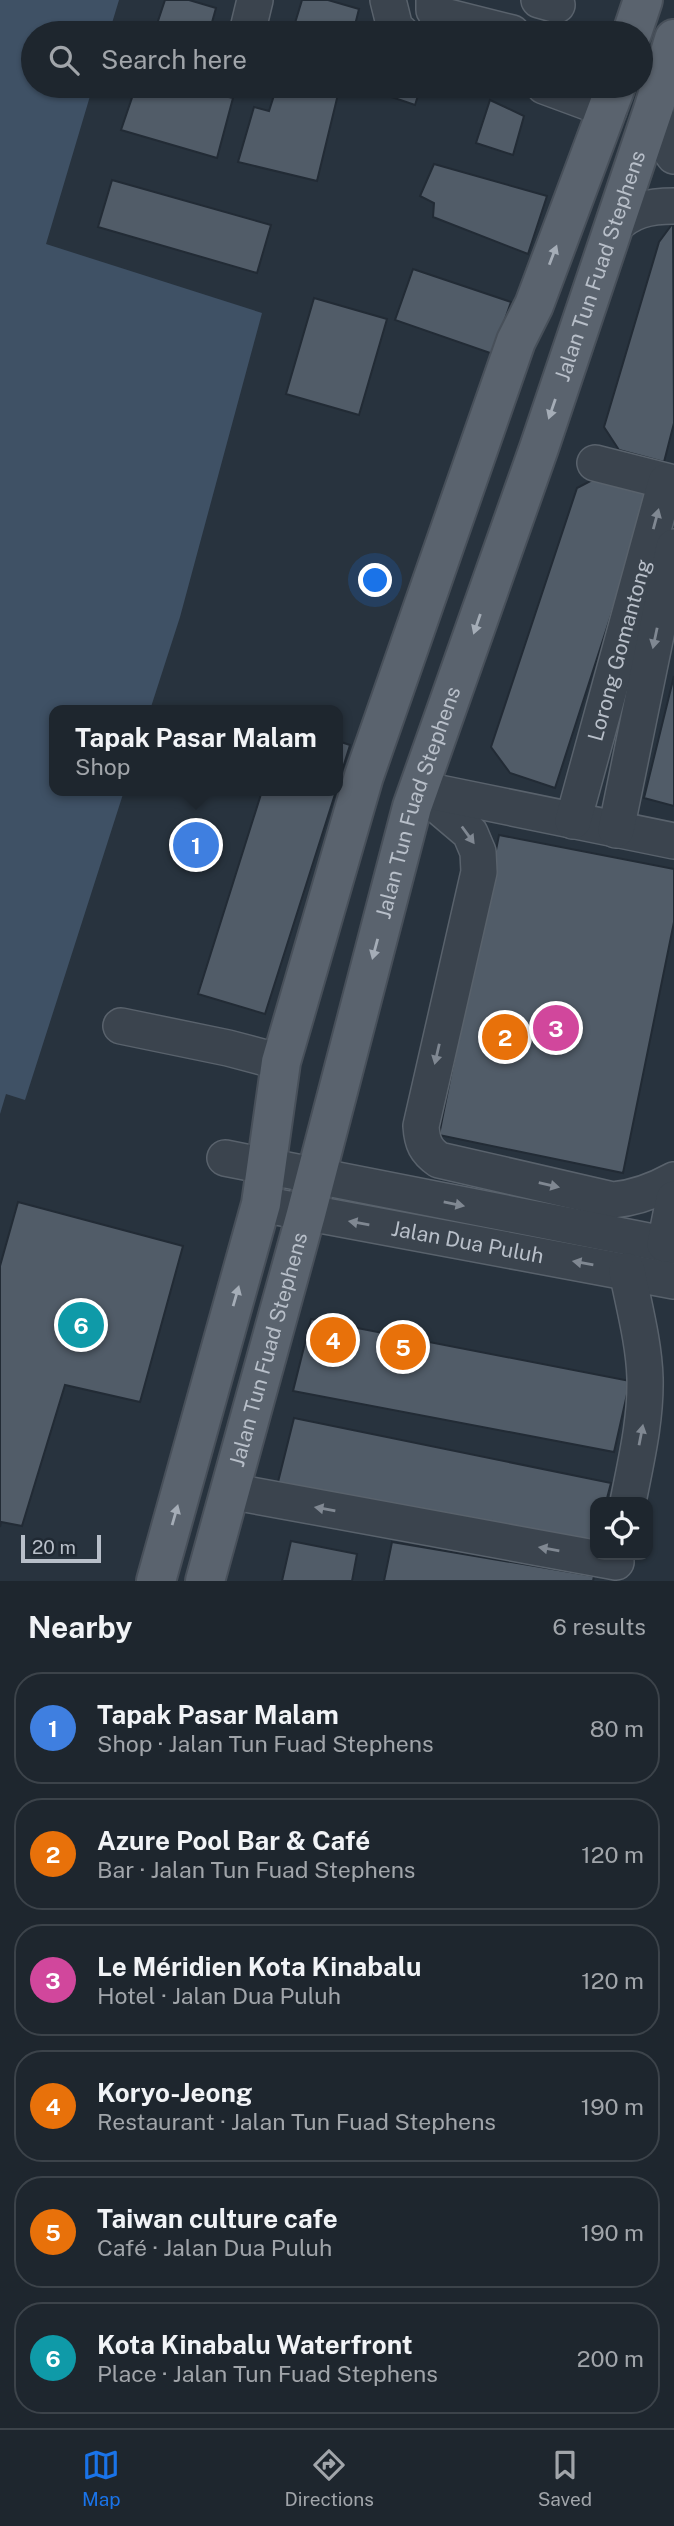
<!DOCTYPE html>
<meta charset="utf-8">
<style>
body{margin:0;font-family:"Public Sans",sans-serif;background:#2b323a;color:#f1f3f6}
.controls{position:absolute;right:21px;bottom:21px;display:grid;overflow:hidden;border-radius:14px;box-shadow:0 2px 5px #0004}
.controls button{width:63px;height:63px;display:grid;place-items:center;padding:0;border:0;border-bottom:2px solid #3c434a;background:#1e262e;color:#f1f3f6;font:35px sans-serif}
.scale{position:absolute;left:21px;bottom:18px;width:80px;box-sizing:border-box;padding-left:7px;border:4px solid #b8bfc9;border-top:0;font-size:19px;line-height:24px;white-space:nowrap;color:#b8bfc9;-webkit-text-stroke:5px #202933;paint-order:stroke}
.you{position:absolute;left:376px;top:581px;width:24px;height:24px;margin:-18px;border:5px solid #fff;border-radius:50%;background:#1a73e8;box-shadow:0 0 0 10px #1a73e833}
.badge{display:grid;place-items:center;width:46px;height:46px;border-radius:50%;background:#1a73e8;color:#fff;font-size:23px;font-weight:700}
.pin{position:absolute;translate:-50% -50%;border:4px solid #fff;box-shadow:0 2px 7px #0006}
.popup{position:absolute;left:49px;top:705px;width:294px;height:91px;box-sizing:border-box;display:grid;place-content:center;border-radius:14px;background:#1e262e;filter:drop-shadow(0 2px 5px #0005);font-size:23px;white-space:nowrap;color:#a1a5aa}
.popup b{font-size:26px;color:#f1f3f6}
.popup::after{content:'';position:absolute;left:50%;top:100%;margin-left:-14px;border:14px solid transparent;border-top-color:#1e262e}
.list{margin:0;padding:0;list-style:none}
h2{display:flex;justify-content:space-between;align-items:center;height:91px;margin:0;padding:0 28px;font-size:30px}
h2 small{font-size:23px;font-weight:400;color:#a1a5aa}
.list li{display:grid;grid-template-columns:46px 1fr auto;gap:21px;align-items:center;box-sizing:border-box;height:112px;margin:0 14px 14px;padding:0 14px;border:2px solid #3c434a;border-radius:28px}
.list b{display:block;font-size:26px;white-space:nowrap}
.list p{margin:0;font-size:23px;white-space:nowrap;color:#a1a5aa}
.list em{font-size:23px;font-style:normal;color:#a1a5aa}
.icon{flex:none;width:38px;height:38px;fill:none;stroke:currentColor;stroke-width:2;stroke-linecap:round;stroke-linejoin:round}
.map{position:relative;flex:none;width:674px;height:1581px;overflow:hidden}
.search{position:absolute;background:#1e262e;box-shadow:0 2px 5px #0004;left:21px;right:21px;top:21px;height:77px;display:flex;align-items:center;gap:18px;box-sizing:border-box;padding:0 24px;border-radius:38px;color:#a1a5aa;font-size:26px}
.sheet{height:847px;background:#1e262e}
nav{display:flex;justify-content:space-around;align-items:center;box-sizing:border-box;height:98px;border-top:2px solid #3c434a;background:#1e262e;font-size:19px;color:#a1a5aa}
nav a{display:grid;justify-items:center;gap:4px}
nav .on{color:#1a73e8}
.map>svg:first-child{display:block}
</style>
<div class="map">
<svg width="674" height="1581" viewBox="0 0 674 1581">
<rect width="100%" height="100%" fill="#28333e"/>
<path fill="#3f5165" d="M 0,0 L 119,0 L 109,33 L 33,33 L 33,86 L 93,86 L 46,244 L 262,313 L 180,617 L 150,710 L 54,710 L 54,791 L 124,791 L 25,1100 L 6,1094 L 0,1114 Z"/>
<path fill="#515c68" stroke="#222b35" stroke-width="2" d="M 165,0 L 189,0 L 216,8 L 209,33 L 154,33 Z
M 302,0 L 328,0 L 359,9 L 353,33 L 292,33 Z
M 136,86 L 195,86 L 194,89 L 233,98 L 217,158 L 121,130 Z
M 277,86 L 340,86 L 317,181 L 238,162 L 254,107 L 269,111 Z
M 372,86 L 421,86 L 415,105 L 371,90 Z
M 490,100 L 524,116 L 513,155 L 476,143 Z
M 434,164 L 547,196 L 528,254 L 433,217 L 434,203 L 420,196 Z
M 112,180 L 271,225 L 257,273 L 98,227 Z
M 673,223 L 674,423 L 664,462 L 619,450 L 604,427 L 659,242 Z
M 413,269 L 511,302 L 493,354 L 395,320 Z
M 314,298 L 387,319 L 359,415 L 286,394 Z
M 598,477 L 650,495 L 555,788 L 510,773 L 491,747 L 577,488 Z
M 674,676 L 674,806 L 644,798 Z
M 338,741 L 350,745 L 338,784 Z
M 262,791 L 336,791 L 265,1014 L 198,994 Z
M 499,835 L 674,869 L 674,922 L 623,1173 L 439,1135 Z
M 18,1202 L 183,1246 L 140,1402 L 65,1385 L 22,1526 L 1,1522 L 0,1527 L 0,1266 Z
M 311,1319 L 630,1381 L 614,1452 L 293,1391 Z
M 294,1418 L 611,1483 L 606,1502 L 595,1502 L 595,1541 L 277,1486 Z
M 291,1541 L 357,1554 L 352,1581 L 282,1581 Z
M 392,1542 L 594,1576 L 593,1581 L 384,1581 Z"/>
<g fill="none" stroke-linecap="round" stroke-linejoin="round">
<g stroke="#59626c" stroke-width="38">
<g id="minor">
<path d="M 388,0 L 395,28 L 401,33"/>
<path d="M 434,0 L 434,10 L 440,15 L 512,33"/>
<path d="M 539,0 L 557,5"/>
<path d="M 247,33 L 255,0"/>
<path d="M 544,86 L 609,110"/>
<path d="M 654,107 L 665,143 L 674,156"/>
<path d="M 613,228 C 630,210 649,206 674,206"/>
<path d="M 595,463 L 674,483"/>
<path d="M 418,789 L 470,833 L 478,852 L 479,872 L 421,1126 C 422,1143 426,1151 439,1160 L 613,1200 C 636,1198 654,1191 674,1180"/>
<path d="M 420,789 L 674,841"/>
<path id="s1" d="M 573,821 L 666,482"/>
<path d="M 616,830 L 674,547"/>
<path d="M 121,1026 L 228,1048 L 281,1062"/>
<path d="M 225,1158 L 674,1246"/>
<path id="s2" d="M 261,1204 L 674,1281"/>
<path d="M 665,1244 L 674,1199"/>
<path d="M 627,1271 C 634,1306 644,1343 645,1378 C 646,1420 636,1461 628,1502"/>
<path d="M 229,1491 L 616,1562"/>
</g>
</g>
<g stroke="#48505a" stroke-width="42">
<g id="major">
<path d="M 632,33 L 643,0"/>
<path d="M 156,1581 L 261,1204 L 281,1062 L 364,776 L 516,341 L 534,305 L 616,86"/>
<path id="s3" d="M 205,1581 L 306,1214 L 412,807 L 539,448 L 654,107 L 674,39"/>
</g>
</g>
<use href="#minor" stroke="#3b444e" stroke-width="35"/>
<use href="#major" stroke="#5a636e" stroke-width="38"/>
</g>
<defs><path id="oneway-solid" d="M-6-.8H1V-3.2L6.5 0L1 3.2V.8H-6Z" transform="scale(1.75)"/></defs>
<g fill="#a5adb7">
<use href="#oneway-solid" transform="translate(553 255) rotate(-69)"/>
<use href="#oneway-solid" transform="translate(552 409) rotate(109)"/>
<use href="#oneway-solid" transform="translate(477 624) rotate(109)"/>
<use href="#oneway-solid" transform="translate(375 949) rotate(105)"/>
<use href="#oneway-solid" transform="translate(236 1296) rotate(-74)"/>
<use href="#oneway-solid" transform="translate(175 1515) rotate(-74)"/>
</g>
<g fill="#808892">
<use href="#oneway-solid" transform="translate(656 519) rotate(-75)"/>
<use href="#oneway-solid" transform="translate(655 638) rotate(102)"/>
<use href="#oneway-solid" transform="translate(468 835) rotate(54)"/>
<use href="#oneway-solid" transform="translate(437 1054) rotate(103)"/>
<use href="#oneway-solid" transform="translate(549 1185) rotate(13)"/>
<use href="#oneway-solid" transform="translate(454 1204) rotate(11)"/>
<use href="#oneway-solid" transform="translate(359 1223) rotate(-170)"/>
<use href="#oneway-solid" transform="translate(583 1263) rotate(-170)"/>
<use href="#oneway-solid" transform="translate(641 1435) rotate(-79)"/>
<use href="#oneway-solid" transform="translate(325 1509) rotate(-170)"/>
<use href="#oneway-solid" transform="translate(549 1549) rotate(-170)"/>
</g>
<g text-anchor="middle" stroke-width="6" stroke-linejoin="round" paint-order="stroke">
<g font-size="21" fill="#b8bfc9" stroke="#202933">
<text dy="7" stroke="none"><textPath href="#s3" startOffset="1374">Jalan Tun Fuad Stephens</textPath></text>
<text dy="7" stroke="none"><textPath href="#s1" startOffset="177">Lorong Gomantong</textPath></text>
<text dy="7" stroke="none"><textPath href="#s3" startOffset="807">Jalan Tun Fuad Stephens</textPath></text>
<text dy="7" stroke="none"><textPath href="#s2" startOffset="210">Jalan Dua Puluh</textPath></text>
<text dy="7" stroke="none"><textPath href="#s3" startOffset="240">Jalan Tun Fuad Stephens</textPath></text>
</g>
</g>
</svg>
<div class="controls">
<button><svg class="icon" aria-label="locate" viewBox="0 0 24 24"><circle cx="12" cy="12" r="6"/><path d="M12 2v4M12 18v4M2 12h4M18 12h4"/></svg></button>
</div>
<div class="scale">20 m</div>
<div class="you"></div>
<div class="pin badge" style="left:196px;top:845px;background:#3f7fe0">1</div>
<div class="popup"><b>Tapak Pasar Malam</b>Shop</div>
<div class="pin badge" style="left:505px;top:1037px;background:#e8710a">2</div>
<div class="pin badge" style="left:556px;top:1028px;background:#d1479c">3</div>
<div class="pin badge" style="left:333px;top:1340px;background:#e8710a">4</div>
<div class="pin badge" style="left:403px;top:1347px;background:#e8710a">5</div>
<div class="pin badge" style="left:81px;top:1325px;background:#0f9aa8">6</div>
<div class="search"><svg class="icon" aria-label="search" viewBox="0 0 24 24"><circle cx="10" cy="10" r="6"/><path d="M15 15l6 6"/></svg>Search here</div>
</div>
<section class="sheet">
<h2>Nearby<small>6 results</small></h2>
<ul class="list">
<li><span class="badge" style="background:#3f7fe0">1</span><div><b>Tapak Pasar Malam</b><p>Shop · Jalan Tun Fuad Stephens</p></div><em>80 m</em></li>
<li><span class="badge" style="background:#e8710a">2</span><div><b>Azure Pool Bar &amp; Café</b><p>Bar · Jalan Tun Fuad Stephens</p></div><em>120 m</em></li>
<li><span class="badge" style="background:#d1479c">3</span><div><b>Le Méridien Kota Kinabalu</b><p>Hotel · Jalan Dua Puluh</p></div><em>120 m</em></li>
<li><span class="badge" style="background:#e8710a">4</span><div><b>Koryo-Jeong</b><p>Restaurant · Jalan Tun Fuad Stephens</p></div><em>190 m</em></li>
<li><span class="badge" style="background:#e8710a">5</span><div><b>Taiwan culture cafe</b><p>Café · Jalan Dua Puluh</p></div><em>190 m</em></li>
<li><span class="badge" style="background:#0f9aa8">6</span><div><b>Kota Kinabalu Waterfront</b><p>Place · Jalan Tun Fuad Stephens</p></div><em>200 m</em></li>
</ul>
</section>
<nav>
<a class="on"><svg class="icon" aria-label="map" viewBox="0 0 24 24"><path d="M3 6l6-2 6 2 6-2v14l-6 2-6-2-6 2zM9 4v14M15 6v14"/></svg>Map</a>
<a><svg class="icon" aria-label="directions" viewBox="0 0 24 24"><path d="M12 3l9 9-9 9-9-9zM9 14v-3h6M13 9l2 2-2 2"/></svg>Directions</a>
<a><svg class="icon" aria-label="saved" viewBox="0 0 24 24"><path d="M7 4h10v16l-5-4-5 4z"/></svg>Saved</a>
</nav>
